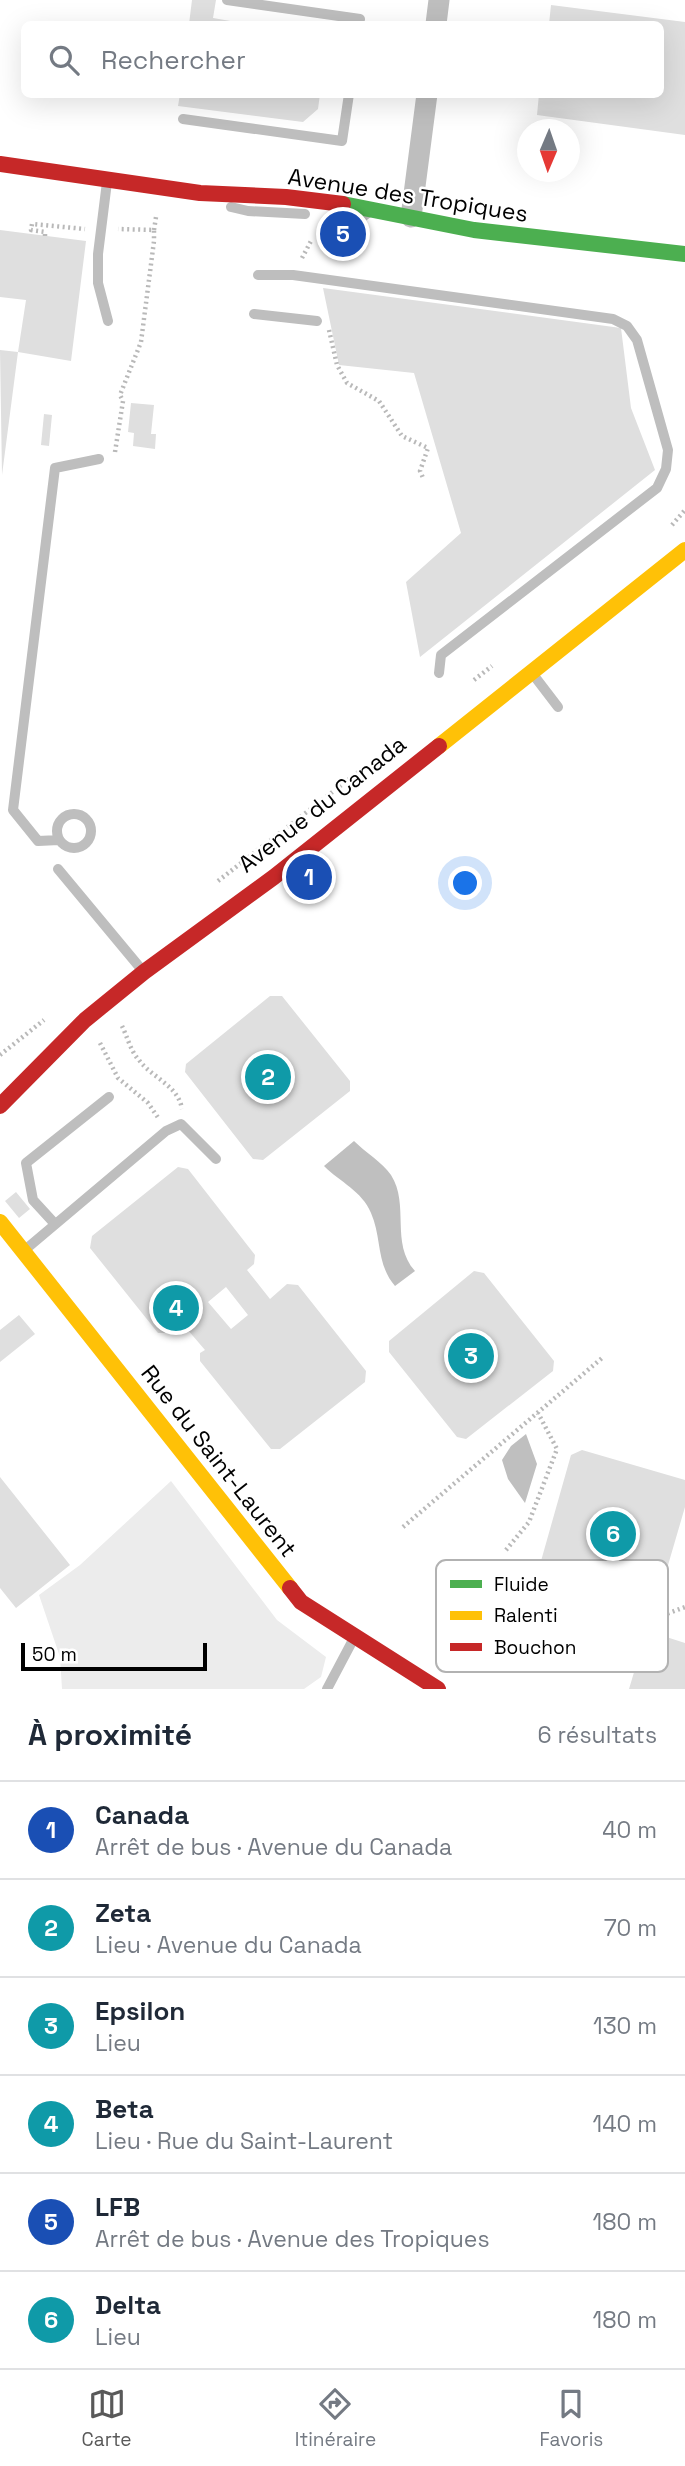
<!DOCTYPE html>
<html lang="fr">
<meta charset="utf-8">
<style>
body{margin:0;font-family:"Space Grotesk",sans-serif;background:#f6f6f7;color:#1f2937}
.compass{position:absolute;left:517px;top:119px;width:63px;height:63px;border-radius:50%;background:#fff;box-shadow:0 7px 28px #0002;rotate:182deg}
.scale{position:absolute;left:21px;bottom:18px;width:186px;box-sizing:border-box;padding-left:7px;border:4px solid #000;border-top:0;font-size:19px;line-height:24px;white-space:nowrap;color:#000;-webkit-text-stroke:5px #fff;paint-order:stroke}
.you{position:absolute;left:466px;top:884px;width:24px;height:24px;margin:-18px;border:5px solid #fff;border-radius:50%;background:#1a73e8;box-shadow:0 0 0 10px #1a73e833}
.badge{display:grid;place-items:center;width:46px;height:46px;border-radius:50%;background:#595959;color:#fff;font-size:23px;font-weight:700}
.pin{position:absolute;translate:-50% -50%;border:4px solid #fff;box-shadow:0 2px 7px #0006}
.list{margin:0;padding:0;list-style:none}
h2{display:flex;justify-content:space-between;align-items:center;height:91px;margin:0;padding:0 28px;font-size:30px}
h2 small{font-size:23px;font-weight:400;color:#747a83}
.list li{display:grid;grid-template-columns:46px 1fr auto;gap:21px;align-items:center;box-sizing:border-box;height:98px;padding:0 28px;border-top:2px solid #e0e1e3}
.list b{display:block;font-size:26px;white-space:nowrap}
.list p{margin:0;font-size:23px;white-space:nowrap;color:#747a83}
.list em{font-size:23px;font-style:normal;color:#747a83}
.icon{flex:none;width:38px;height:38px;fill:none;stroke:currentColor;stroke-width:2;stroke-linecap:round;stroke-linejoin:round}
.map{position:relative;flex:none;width:685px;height:1689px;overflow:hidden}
.search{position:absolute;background:#fff;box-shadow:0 7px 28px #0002;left:21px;right:21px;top:21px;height:77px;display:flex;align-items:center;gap:18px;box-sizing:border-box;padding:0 24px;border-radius:10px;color:#747a83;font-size:26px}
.sheet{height:679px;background:#fff}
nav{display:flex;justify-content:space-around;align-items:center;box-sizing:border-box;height:98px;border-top:2px solid #e0e1e3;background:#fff;font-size:19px;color:#747a83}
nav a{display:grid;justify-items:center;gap:4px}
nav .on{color:#595959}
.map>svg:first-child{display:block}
</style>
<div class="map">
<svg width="685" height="1689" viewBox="0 0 685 1689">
<rect width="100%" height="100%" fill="#fff"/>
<path fill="#ececec" d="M 171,1481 L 277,1620 L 326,1657 L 321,1677 L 304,1689 L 62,1689 L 60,1657 L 39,1595 L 80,1565 Z"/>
<path fill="#bfbfbf" d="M 354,1141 C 365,1152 382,1162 391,1175 C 410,1205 390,1243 415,1271 L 395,1286 C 376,1264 382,1238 371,1213 C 362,1191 340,1182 324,1166 Z
M 526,1434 L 537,1464 L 525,1503 L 508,1479 L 502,1460 L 511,1446 Z"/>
<path fill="#dfdfdf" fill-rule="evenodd" d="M 192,0 L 216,0 L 213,18 L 248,24 L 189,24 Z
M 551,5 L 685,22 L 685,135 L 537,115 L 539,94 L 661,94 L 661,24 L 549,24 Z
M 180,94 L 320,94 L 318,109 L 303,122 L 178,106 Z
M 0,230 L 86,241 L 71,361 L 18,352 L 2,475 L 0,350 L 18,352 L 26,300 L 0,297 Z
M 323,288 L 621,328 L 631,408 L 655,470 L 420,657 L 406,582 L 461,533 L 414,373 L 339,365 Z
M 131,403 L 154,405 L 151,434 L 156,434 L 155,449 L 133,446 L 134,433 L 128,432 Z
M 44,414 L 52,415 L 49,446 L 41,445 Z
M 270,996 L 282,996 L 350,1081 L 350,1091 L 263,1160 L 253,1159 L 185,1072 L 186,1064 Z
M 178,1167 L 188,1169 L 255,1255 L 254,1264 L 247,1270 L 270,1299 L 287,1284 L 298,1285 L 366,1371 L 365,1382 L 280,1449 L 271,1449 L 200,1361 L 200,1353 L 205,1350 L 181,1322 L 167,1333 L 158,1333 L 90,1248 L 92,1236 ZM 226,1287 L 248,1315 L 231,1329 L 208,1302 Z
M 16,1192 L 30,1209 L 19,1218 L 5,1201 Z
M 474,1271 L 484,1273 L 554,1361 L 553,1371 L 466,1439 L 457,1437 L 389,1352 L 389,1341 Z
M 19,1315 L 35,1334 L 0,1362 L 0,1330 Z
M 582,1450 L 685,1480 L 685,1507 L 659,1596 L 651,1599 L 545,1571 L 541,1561 L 571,1455 Z
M 0,1477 L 70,1565 L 16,1608 L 0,1588 Z
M 654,1633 L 685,1643 L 685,1689 L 629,1689 L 644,1639 Z"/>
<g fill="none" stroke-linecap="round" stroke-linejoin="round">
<path stroke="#b9b9b9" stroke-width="4.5" stroke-dasharray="2 3.5" stroke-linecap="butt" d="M 154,230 L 156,217
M 45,236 L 45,232 L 31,230 L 32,224 L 85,229
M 302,258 L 311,241
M 329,330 L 337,365 L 347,383 L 379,401 L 402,436 L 428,448 L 420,471 L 424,480
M 115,452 L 123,401 L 120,395 L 141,342 L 154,241 L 154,230 L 118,229
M 672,525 L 685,510
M 474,680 L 492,666
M 218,881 L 366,766
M 122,1026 C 127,1036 131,1052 139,1060 C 152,1078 178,1085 182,1109
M 100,1043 L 118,1078 L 148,1103 L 159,1119
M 0,1055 L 44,1020
M 403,1527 L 602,1358
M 506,1550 L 529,1522 L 557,1449 L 538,1413
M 616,1633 L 685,1607"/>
<path stroke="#bebebe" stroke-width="10" d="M 227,0 L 360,19 L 359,24
M 183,119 L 342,141 L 349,94
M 107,182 L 98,254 L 98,283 L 108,321
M 231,207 L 248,211 L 305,214
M 335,218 L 357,221 L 368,213
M 258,275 L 293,275 L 613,319 L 627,326 L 637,340 L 668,450 L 666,469 L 657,488 L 441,655 L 439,673
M 254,314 L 317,321
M 532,673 L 558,707
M57 831a17 17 0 1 1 34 0a17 17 0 1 1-34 0Z
M 59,840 L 38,841 L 13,810 L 55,468 L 99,459
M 58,869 L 142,970
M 55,1224 L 33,1200 L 26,1163 L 109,1097
M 26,1249 L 166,1131 L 181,1124 L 216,1159
M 327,1689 L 354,1638"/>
<path stroke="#bebebe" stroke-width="21" d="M 436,24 L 439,0
M 411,217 L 427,94"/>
<path stroke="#4caf50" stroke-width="16" d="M 343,204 L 474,230 L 685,254"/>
<path stroke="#ffc107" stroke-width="16" d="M 439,746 L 685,550
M 0,1222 L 290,1588"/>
<path stroke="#c62828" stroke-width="16" d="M 0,164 L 200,193 L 286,197 L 343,204
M 0,1106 L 85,1020 L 144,972 L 274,877 L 439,746
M 290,1588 L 301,1602 L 438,1689"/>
</g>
<g text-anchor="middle" stroke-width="5" stroke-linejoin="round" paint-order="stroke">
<g font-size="23" fill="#000" stroke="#fff">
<text transform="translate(408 195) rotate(9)" y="8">Avenue des Tropiques</text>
<text transform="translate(322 804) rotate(-38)" y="8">Avenue du Canada</text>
<text transform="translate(219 1461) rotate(52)" y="8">Rue du Saint-Laurent</text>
</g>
</g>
<rect x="436" y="1560" width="232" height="112" rx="10" fill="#fff" stroke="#b2b2b2" stroke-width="2"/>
<rect x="450" y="1580" width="32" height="8" fill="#4caf50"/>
<rect x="450" y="1611" width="32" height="9" fill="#ffc107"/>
<rect x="450" y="1643" width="32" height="8" fill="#c62828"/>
<g font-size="19" fill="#000">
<text x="494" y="1591">Fluide</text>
<text x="494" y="1622">Ralenti</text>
<text x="494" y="1654">Bouchon</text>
</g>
</svg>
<svg class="compass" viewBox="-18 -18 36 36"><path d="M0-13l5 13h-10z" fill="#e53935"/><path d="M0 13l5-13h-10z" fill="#747a83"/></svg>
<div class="scale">50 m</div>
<div class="you"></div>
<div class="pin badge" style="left:309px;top:877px;background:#1a4fb4">1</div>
<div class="pin badge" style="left:268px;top:1077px;background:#0f9aa8">2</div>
<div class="pin badge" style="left:471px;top:1356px;background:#0f9aa8">3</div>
<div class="pin badge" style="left:176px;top:1308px;background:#0f9aa8">4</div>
<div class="pin badge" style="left:343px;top:234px;background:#1a4fb4">5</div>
<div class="pin badge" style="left:613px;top:1534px;background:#0f9aa8">6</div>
<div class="search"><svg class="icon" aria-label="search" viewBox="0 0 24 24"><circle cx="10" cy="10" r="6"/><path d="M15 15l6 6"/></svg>Rechercher</div>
</div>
<section class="sheet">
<h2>À proximité<small>6 résultats</small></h2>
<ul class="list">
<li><span class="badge" style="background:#1a4fb4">1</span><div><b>Canada</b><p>Arrêt de bus · Avenue du Canada</p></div><em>40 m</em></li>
<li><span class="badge" style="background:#0f9aa8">2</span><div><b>Zeta</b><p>Lieu · Avenue du Canada</p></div><em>70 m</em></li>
<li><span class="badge" style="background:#0f9aa8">3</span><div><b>Epsilon</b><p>Lieu</p></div><em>130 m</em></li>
<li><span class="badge" style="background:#0f9aa8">4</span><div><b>Beta</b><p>Lieu · Rue du Saint-Laurent</p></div><em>140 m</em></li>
<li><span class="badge" style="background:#1a4fb4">5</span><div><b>LFB</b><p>Arrêt de bus · Avenue des Tropiques</p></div><em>180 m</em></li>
<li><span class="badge" style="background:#0f9aa8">6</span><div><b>Delta</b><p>Lieu</p></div><em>180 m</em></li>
</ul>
</section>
<nav>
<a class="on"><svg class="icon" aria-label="map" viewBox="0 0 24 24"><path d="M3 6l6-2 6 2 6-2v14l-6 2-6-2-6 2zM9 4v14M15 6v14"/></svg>Carte</a>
<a><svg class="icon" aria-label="directions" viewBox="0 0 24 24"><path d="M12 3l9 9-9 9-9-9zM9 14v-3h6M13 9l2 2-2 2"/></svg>Itinéraire</a>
<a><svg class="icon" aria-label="saved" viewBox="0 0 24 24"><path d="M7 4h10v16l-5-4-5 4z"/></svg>Favoris</a>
</nav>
